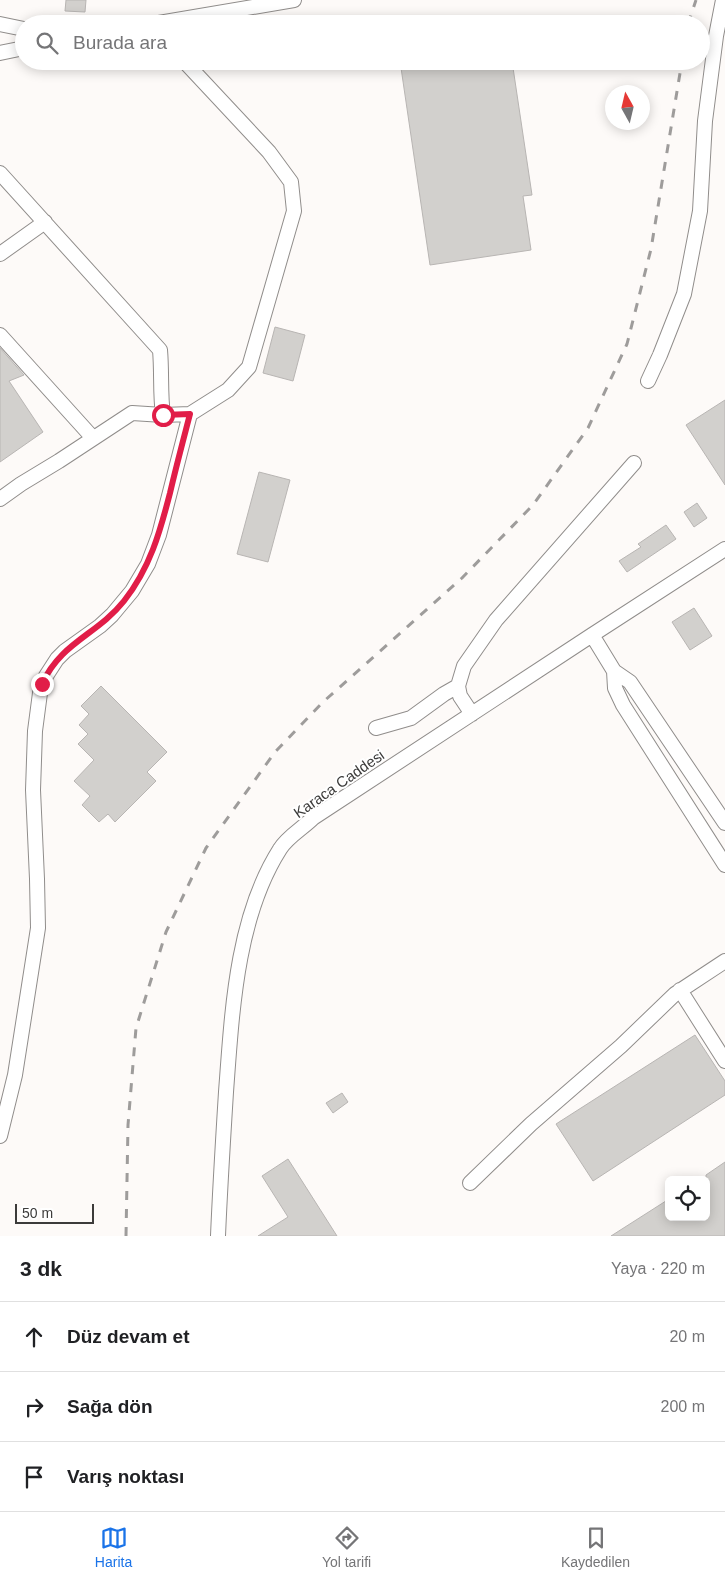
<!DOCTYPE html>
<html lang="tr">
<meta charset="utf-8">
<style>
body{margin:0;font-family:Arial,sans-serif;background:#f6f6f6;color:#202124}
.controls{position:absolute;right:15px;bottom:15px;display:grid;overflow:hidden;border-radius:8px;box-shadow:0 2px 12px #0003}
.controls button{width:45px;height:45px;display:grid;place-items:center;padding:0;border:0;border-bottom:1px solid #e0e0e0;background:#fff;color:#202124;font:25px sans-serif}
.compass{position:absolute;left:605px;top:85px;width:45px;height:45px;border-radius:50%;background:#fff;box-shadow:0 2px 12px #0003;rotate:352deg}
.scale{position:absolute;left:15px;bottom:12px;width:79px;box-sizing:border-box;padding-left:5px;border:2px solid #3c3b3a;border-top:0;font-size:14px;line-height:18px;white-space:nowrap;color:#3c3b3a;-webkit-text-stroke:4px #fff;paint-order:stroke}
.stop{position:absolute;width:15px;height:15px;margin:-11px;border:4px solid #e11d48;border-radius:50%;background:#fff}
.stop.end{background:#e11d48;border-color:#fff;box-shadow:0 1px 5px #0008}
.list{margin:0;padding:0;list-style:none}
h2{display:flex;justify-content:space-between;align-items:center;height:65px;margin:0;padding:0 20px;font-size:21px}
h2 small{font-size:16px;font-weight:400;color:#757577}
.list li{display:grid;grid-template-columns:32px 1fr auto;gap:15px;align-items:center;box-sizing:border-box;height:70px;padding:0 20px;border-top:1px solid #e0e0e0}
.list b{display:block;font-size:19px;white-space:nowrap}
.list em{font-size:16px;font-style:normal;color:#757577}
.icon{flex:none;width:28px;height:28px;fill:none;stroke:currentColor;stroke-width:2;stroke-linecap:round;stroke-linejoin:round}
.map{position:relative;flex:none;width:725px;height:1236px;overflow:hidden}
.search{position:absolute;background:#fff;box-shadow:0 2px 12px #0003;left:15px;right:15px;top:15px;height:55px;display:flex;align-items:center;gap:12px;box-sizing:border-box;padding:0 18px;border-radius:28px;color:#757577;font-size:19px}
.sheet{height:275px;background:#fff}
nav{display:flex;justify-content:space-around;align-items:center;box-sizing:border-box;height:70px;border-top:1px solid #e0e0e0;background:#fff;font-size:14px;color:#757577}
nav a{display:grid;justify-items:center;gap:2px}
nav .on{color:#1a73e8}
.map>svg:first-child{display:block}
</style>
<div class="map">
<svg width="725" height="1236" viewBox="0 0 725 1236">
<rect width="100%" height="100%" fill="#fdfaf8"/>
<path fill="#d2d0cd" stroke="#b8b5b3" d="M 66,0 L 86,0 L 85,12 L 65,11 Z
M 400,61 L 512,61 L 532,195 L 523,196 L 531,250 L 430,265 Z
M 275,327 L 305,335 L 293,381 L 263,373 Z
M 0,348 L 24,375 L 9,381 L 43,432 L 0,462 Z
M 725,400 L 725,485 L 686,425 Z
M 259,472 L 290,480 L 268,562 L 237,554 Z
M 697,503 L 707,518 L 694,527 L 684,512 Z
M 666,525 L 676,539 L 627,572 L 619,561 L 641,547 L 638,544 Z
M 694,608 L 712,636 L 690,650 L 672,622 Z
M 101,686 L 167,752 L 147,772 L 156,781 L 115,822 L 108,814 L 99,822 L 82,805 L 90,796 L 74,781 L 94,760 L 78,744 L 88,734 L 79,725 L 89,714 L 81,706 Z
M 695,1035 L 725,1081 L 725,1095 L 593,1181 L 556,1124 Z
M 342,1093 L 348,1102 L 333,1113 L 326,1103 Z
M 288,1159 L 337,1236 L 258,1236 L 288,1217 L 262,1176 Z
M 725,1162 L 725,1236 L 611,1236 L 669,1199 L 669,1217 L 706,1217 L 706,1175 Z"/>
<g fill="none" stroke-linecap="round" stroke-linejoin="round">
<g stroke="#908d8b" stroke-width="16">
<path id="minor" d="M 0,24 L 24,29
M 153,24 L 294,0
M 0,53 L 24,48
M 0,173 L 160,350 C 162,372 160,394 163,415
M 0,254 L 45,222
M 0,335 L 93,438
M 648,381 L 660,355 L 684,294 L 700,211 L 705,121 L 716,36 L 723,0
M 0,499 L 21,484 L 59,461 L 132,413 L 163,415 L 190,414 L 228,390 L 249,367 L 294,211 L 291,182 L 269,152 L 184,61
M 592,635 L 614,671 L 630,682 L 725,823
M 614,671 L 615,688 L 623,705 L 725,865
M 472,714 L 460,696 L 458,686 L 464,666 L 496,620 L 634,463
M 376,728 L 411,718 L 444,694 L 458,686
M 680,990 L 725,1061
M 0,1136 L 15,1075 L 38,928 L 37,879 L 33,790 L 35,731 L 40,693 L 46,676 L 57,659 L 65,651 L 100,626 L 112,615 L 132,591 L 148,564 L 159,535 L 190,414
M 470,1183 L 531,1124 L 621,1046 L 675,994 L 725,961
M 218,1236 C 220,1188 223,1140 226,1092 C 232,1013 236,918 280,849 C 287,837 303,828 313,818 L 592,635 L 725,549"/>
</g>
<use href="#minor" stroke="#fff" stroke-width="14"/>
<path stroke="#9e9c9b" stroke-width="3" stroke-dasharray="9 9" stroke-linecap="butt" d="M 688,24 L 696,0
M 126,1236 L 128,1125 L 136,1028 L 166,932 L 206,848 L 275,752 L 323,702 L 462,578 L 533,505 L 588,428 L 627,344 L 651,249 L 682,61"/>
</g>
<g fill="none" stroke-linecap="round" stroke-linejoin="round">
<path stroke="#e11d48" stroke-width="6" d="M 42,684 C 61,642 97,635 124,601 C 150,568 160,532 170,493 C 176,467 183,441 190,414 L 163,415"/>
</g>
<g text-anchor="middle" stroke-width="4" stroke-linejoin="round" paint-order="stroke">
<g font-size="15" fill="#3c3b3a" stroke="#fff">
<text transform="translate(339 784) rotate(-35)" y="5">Karaca Caddesi</text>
</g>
</g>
</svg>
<div class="controls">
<button><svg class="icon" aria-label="locate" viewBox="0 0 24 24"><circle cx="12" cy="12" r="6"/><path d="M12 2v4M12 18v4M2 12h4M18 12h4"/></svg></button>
</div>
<svg class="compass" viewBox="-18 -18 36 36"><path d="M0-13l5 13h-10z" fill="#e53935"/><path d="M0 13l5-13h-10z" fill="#757577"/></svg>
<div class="scale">50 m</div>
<div class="stop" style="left:163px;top:415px"></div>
<div class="stop end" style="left:42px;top:684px"></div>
<div class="search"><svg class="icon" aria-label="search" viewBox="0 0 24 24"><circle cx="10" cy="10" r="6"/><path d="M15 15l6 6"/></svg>Burada ara</div>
</div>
<section class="sheet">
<h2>3 dk<small>Yaya · 220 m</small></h2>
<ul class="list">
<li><svg class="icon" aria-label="ahead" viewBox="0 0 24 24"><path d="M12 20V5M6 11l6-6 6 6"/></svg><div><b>Düz devam et</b></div><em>20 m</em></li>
<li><svg class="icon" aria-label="right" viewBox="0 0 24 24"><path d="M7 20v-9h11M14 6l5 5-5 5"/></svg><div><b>Sağa dön</b></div><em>200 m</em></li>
<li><svg class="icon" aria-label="arrive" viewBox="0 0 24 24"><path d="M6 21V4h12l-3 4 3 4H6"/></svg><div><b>Varış noktası</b></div></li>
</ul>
</section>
<nav>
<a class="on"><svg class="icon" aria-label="map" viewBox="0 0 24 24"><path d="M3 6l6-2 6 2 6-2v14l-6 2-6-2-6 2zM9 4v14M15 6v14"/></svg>Harita</a>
<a><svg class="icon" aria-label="directions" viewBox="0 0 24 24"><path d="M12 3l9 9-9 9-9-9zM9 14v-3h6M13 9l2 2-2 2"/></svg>Yol tarifi</a>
<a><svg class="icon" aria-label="saved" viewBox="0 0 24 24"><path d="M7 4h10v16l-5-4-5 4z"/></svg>Kaydedilen</a>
</nav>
